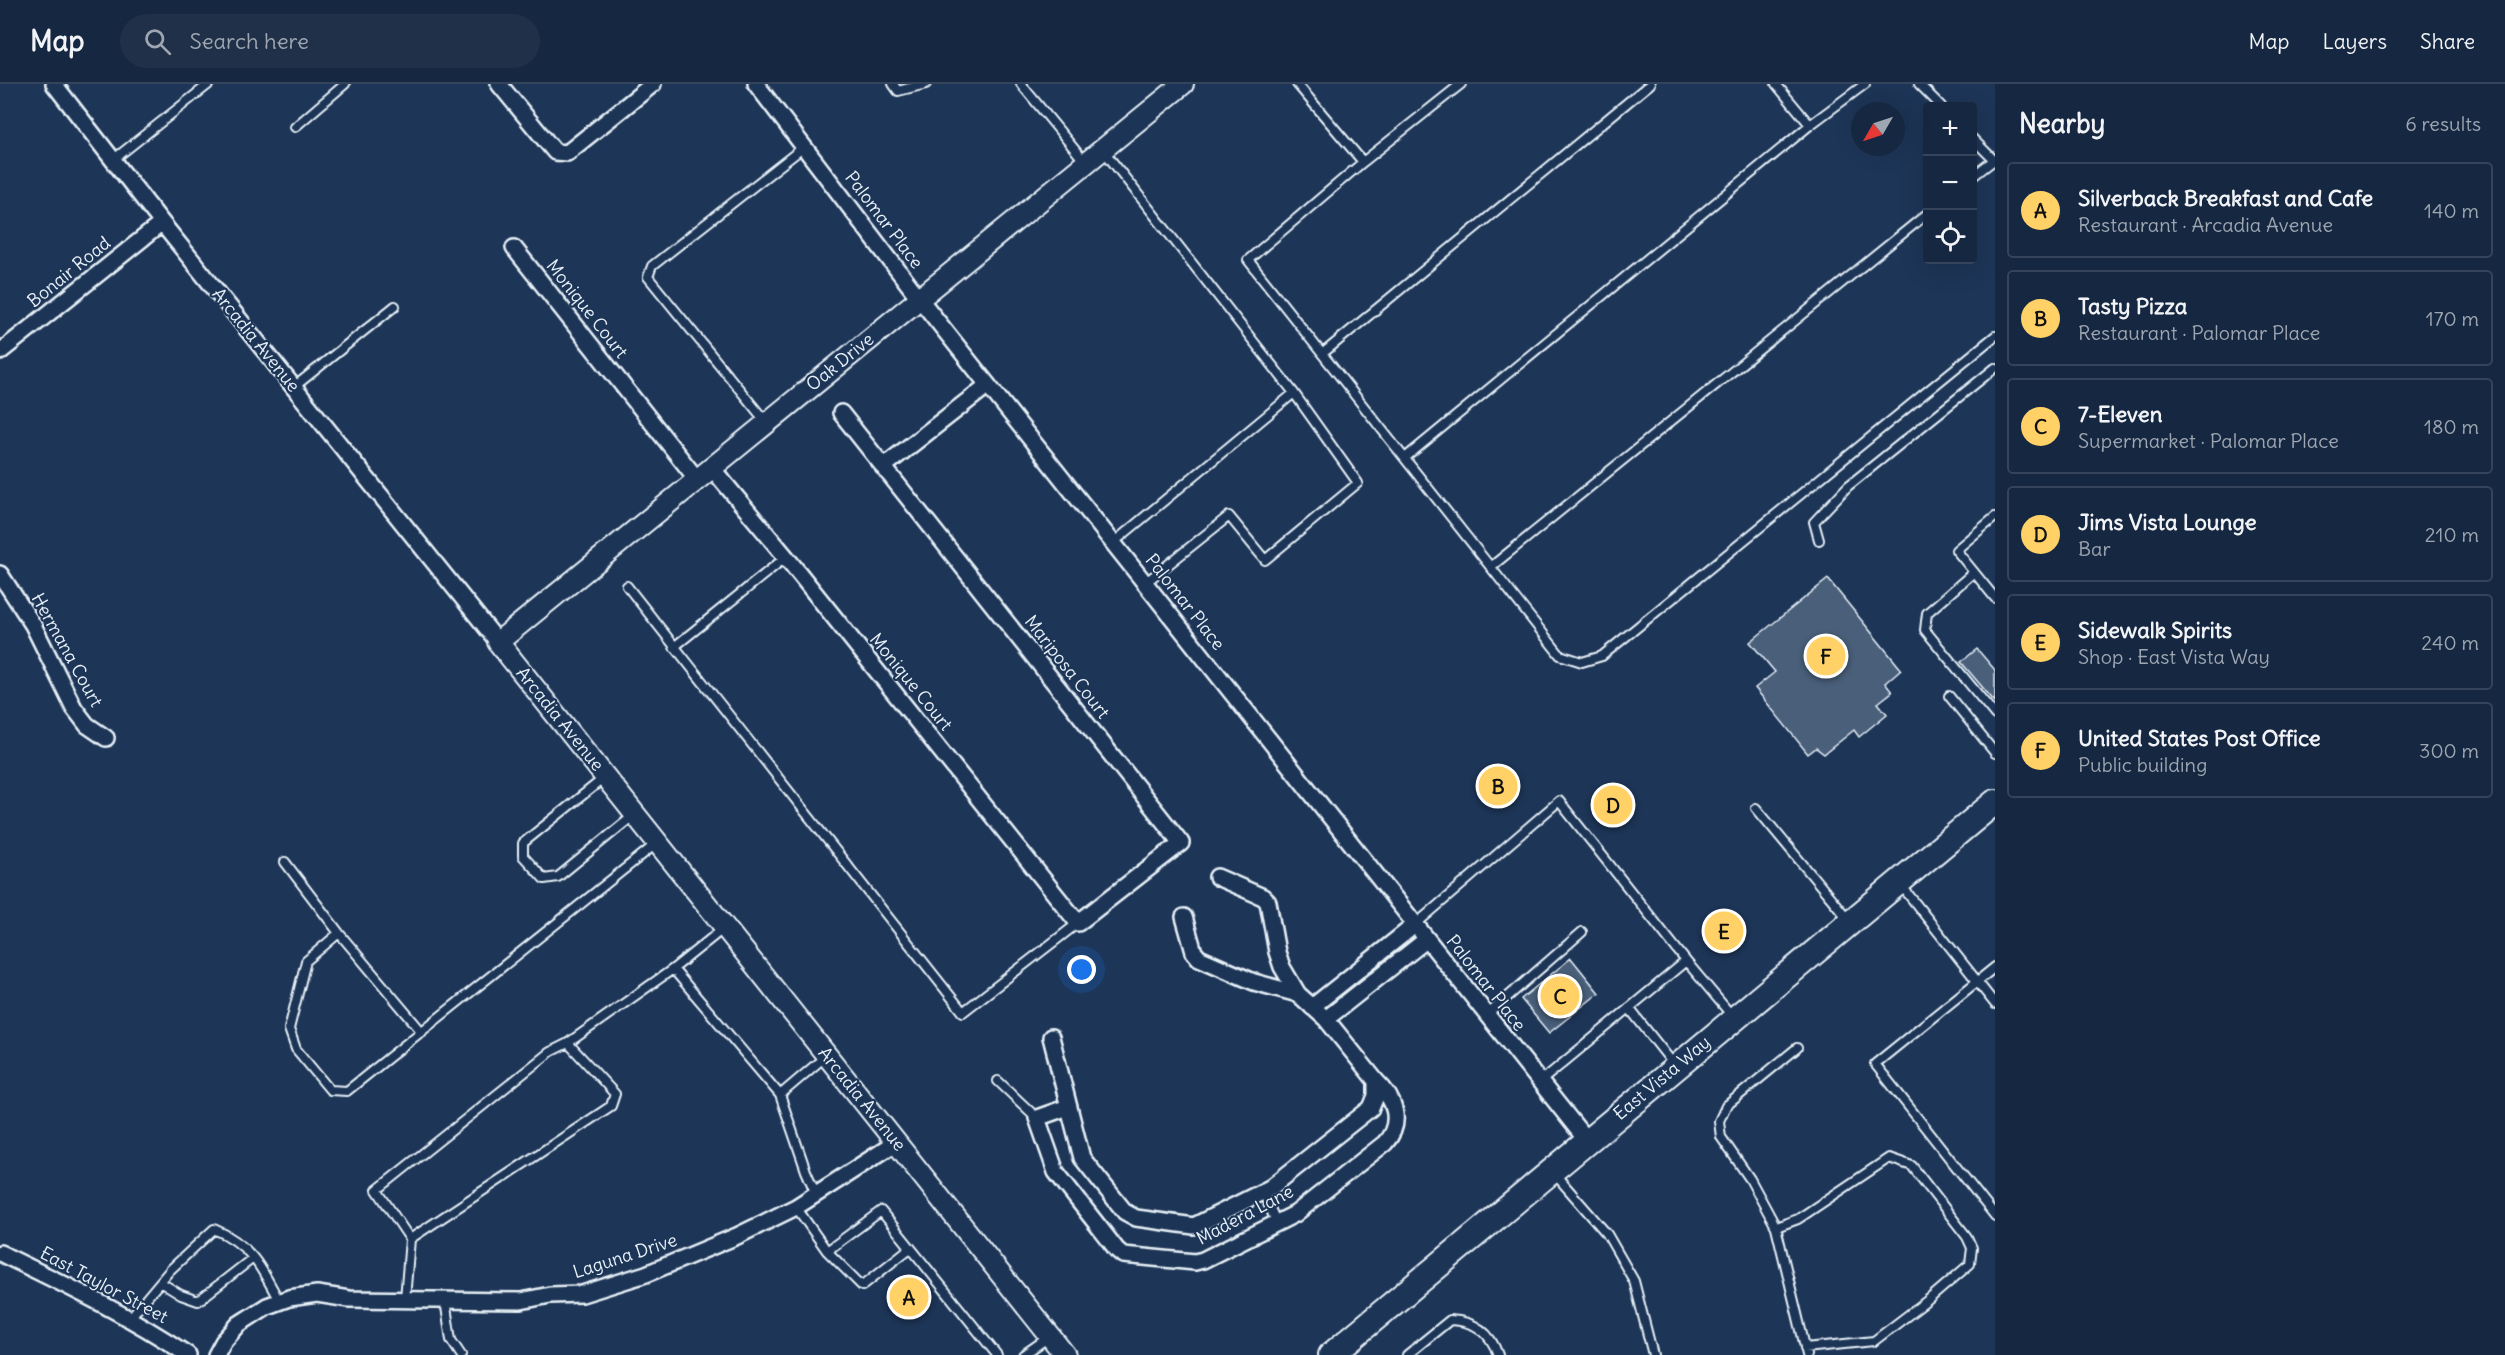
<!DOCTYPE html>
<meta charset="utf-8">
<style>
body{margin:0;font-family:Delius,sans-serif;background:#1f3048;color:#f1f3f6}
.controls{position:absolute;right:18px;top:18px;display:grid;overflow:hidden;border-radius:6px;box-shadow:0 6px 24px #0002}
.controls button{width:54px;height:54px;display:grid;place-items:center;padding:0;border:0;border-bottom:2px solid #35445a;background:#162841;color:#f1f3f6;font:30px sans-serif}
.compass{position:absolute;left:1851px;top:18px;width:54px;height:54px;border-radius:50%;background:#162841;box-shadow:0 6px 24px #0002;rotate:231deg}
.you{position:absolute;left:1082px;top:886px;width:21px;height:21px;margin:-15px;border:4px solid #fff;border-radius:50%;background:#1a73e8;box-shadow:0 0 0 9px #1a73e833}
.badge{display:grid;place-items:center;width:39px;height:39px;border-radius:50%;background:#ffd166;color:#111;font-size:20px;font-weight:700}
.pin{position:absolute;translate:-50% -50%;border:3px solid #fff;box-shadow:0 2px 6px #0006}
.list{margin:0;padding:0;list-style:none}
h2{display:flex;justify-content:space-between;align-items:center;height:78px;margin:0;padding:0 24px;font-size:26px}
h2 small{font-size:20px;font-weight:400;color:#9ea6b1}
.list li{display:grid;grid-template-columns:39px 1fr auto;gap:18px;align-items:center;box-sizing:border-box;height:96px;margin:0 12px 12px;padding:0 12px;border:2px solid #35445a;border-radius:6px}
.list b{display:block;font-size:22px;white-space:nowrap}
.list p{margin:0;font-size:20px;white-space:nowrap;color:#9ea6b1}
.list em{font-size:20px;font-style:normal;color:#9ea6b1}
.icon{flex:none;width:33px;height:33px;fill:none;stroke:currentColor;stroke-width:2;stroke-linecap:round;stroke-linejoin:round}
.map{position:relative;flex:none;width:1995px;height:1271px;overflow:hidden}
header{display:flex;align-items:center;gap:36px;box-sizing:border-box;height:84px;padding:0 30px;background:#162841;border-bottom:2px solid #35445a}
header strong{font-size:28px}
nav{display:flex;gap:33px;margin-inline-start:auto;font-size:21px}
.search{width:420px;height:54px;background:#1f3048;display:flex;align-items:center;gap:15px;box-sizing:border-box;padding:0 21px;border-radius:33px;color:#9ea6b1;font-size:22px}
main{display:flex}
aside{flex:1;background:#162841}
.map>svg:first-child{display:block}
</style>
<header>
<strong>Map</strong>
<div class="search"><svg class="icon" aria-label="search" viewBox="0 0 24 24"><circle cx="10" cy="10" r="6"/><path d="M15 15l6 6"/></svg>Search here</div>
<nav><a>Map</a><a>Layers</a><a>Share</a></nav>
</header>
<main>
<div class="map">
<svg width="1995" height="1271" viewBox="0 0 1995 1271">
<rect width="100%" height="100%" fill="#1d3557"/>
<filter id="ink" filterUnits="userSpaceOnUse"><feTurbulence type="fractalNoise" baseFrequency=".0167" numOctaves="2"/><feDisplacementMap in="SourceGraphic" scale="12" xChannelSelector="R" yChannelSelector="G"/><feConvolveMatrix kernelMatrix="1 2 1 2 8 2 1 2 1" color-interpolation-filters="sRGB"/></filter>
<g filter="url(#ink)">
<path fill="#495e7a" stroke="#e8f1f8" stroke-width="1.5" d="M 1828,495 L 1901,585 L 1885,599 L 1892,608 L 1878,619 L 1887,630 L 1859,653 L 1854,646 L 1824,670 L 1816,664 L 1808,670 L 1755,604 L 1775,588 L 1750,558 Z
M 1977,565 L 1995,586 L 1995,618 L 1961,578 Z
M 1571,874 L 1599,909 L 1549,949 L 1521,915 Z"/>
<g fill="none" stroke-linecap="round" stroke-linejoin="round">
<g stroke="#e8f1f8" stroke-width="12">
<path id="service" d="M 893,0 L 898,7 L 926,0
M 1021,0 L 1085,78
M 1297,0 L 1363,78
M 1461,0 L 1363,78 L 1248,176 L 1560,571 L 1582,578 L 1602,572 L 1995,252
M 1776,0 L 1810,41
M 1919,0 L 1941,22
M 295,43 L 345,0
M 1972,54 L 1995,77
M 1104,67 L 1294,309
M 113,76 L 209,0
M 1972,93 L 1994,76
M 1322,270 L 1650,0
M 294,303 L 395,222
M 766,338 L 648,193 L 652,182 L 805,62
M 1405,374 L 1810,41 L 1865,0
M 1995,433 L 1956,466 L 1995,514
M 1819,456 L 1814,438 L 1848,402 L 1995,284
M 1113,459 L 1294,309 L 1358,399 L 1265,476 L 1229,432 L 1145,499
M 1492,482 L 1928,129
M 1974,488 L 1927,529 L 1925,546 L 1995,631
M 627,502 L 963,928 L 1078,839
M 674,563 L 786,473
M 1949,612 L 1995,669
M 604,694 L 523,759 L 523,772 L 544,795 L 558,793 L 634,731
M 1756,724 L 1849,836
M 285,778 L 339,849
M 1901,801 L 1995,920
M 1416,840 L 1559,717 L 1686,877 L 1540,998
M 1686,877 L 1733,933
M 1995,883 L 1875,980 L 1995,1132
M 673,885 L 780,1011
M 1629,924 L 1675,982
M 1487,931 L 1582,848
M 422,948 L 339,849 L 306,877 L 289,945 L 296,965 L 330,1006 L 347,1007 L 657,759
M 568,959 L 673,885 L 724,844
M 1797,964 L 1726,1022 L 1719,1037 L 1721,1053 L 1750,1095 L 1776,1143 L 1807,1271
M 998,997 L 1037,1034
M 1554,1089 L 1607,1150 L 1634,1197 L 1653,1271
M 1263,1108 L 1277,1140
M 816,1110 L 806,1087 L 780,1011 L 827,971
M 796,1123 L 827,1167 L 881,1127 L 997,1271
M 1776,1143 L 1798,1135 L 1889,1074 L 1912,1082 L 1967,1153 L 1972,1164 L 1970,1180 L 1928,1216 L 1874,1257 L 1805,1264
M 827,1167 L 862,1202 L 910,1164
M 160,1198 L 181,1211 L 198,1217 L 253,1174
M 405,1215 L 410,1155 L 377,1106 L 550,968 L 568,959 L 615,1010 L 611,1022 L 410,1155
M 445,1216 L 451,1256 L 461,1271
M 129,1235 L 170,1186 L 214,1145 C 250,1160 262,1184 279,1217
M 1023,1271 L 1049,1253
M 1407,1271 L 1450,1236 C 1474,1237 1490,1247 1498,1271"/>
</g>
<g stroke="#e8f1f8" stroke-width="20">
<path id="minor" d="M 54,0 L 162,139 L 498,558
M 499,0 L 555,68 L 567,69 L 653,0
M 756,0 L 919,214 L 1587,1057
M 514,164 L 696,394
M 0,268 L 162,139
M 711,383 L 786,473 L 1078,839 L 1181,759 L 841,329
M 883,383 L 988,301
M 0,490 L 33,541 L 74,624 L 87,641 L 106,654
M 1217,793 L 1263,813 L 1268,818 L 1277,868 L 1282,883 L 1298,910
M 1184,833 L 1194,868 L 1199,874 L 1254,898 L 1298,910 L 1326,935 L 1376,997
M 1312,923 L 1416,840
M 1326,935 L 1427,855
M 1051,953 L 1082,1074 L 1125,1128 L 1136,1134 L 1194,1142 L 1270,1104 L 1371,1024 L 1376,1012 L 1376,997 C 1394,1014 1404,1038 1385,1059 L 1295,1130 L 1203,1176 L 1195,1178 L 1123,1171 L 1117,1166 L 1056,1088 L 1037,1034 L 1068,1023
M 0,1169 C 64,1200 129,1231 188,1271
M 216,1271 L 223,1258 L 239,1240 L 267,1222 L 289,1214 L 317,1210 L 349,1215 L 521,1217 L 550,1211 L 582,1210 L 646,1190 L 737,1152 L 796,1123 L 897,1058"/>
</g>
<g stroke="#e8f1f8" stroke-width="24">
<path id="tertiary" d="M 1065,1271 L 498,558 L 1183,0"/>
</g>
<g stroke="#e8f1f8" stroke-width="28">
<path id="primary" d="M 1331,1271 L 1995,718"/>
</g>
<use href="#service" stroke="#1d3557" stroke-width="8"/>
<use href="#minor" stroke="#1d3557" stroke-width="15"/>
<use href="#tertiary" stroke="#1d3557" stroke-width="20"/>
<use href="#primary" stroke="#1d3557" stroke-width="24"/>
</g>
</g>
<g text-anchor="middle" stroke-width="4.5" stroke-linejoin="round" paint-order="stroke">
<g font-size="18" fill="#e8f1f8" stroke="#1d3557">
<text transform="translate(884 136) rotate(53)" y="6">Palomar Place</text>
<text transform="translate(69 188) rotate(-39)" y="6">Bonair Road</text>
<text transform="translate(587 225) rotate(52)" y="6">Monique Court</text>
<text transform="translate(256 256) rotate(51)" y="6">Arcadia Avenue</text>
<text transform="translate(840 278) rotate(-39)" y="6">Oak Drive</text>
<text transform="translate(1185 518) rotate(52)" y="6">Palomar Place</text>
<text transform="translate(67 566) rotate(61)" y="6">Hermana Court</text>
<text transform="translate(1067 583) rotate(52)" y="6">Mariposa Court</text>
<text transform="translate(911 598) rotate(51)" y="6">Monique Court</text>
<text transform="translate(560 635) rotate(51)" y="6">Arcadia Avenue</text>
<text transform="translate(1486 899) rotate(52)" y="6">Palomar Place</text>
<text transform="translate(1662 994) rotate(-40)" y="6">East Vista Way</text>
<text transform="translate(862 1015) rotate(51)" y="6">Arcadia Avenue</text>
<text transform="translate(1245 1131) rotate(-28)" y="6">Madera Lane</text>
<text transform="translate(625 1172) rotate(-18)" y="6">Laguna Drive</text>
<text transform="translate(104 1201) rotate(28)" y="6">East Taylor Street</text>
</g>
</g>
</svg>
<div class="controls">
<button>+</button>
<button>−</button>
<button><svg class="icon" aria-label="locate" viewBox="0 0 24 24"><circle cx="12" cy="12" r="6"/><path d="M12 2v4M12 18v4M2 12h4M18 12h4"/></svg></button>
</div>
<svg class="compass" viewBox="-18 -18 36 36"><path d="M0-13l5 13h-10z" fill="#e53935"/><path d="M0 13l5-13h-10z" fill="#9ea6b1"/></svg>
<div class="you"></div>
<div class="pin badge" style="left:909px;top:1213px">A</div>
<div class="pin badge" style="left:1498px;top:702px">B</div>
<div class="pin badge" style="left:1560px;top:912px">C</div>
<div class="pin badge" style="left:1613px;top:721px">D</div>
<div class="pin badge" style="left:1724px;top:847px">E</div>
<div class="pin badge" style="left:1826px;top:572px">F</div>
</div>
<aside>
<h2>Nearby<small>6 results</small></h2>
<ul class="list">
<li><span class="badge">A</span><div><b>Silverback Breakfast and Cafe</b><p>Restaurant · Arcadia Avenue</p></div><em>140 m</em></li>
<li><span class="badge">B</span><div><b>Tasty Pizza</b><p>Restaurant · Palomar Place</p></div><em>170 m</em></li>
<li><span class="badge">C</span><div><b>7-Eleven</b><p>Supermarket · Palomar Place</p></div><em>180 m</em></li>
<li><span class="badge">D</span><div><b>Jims Vista Lounge</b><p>Bar</p></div><em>210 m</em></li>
<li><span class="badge">E</span><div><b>Sidewalk Spirits</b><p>Shop · East Vista Way</p></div><em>240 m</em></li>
<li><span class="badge">F</span><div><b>United States Post Office</b><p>Public building</p></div><em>300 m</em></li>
</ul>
</aside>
</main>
